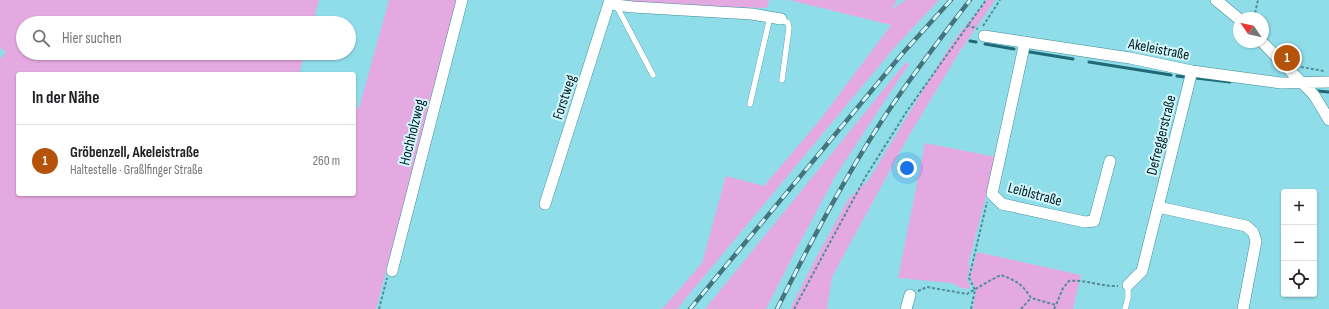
<!DOCTYPE html>
<html lang="de">
<meta charset="utf-8">
<style>
body{margin:0;font-family:"Sofia Sans Condensed",sans-serif;background:#f6f6f6;color:#202124}
.controls{position:absolute;right:12px;bottom:12px;display:grid;overflow:hidden;border-radius:4px;box-shadow:0 1px 3px #0004}
.controls button{width:36px;height:36px;display:grid;place-items:center;padding:0;border:0;border-bottom:1px solid #e0e0e0;background:#fff;color:#202124;font:20px sans-serif}
.compass{position:absolute;left:1233px;top:12px;width:36px;height:36px;border-radius:50%;background:#fff;box-shadow:0 1px 3px #0004;rotate:304deg}
.you{position:absolute;left:907px;top:168px;width:14px;height:14px;margin:-10px;border:3px solid #fff;border-radius:50%;background:#1a73e8;box-shadow:0 0 0 6px #1a73e833}
.badge{display:grid;place-items:center;width:26px;height:26px;border-radius:50%;background:#b45309;color:#fff;font-size:13px;font-weight:700}
.pin{position:absolute;translate:-50% -50%;border:2px solid #fff;box-shadow:0 1px 4px #0006}
.list{margin:0;padding:0;list-style:none}
h2{display:flex;justify-content:space-between;align-items:center;height:52px;margin:0;padding:0 16px;font-size:17px}
h2 small{font-size:13px;font-weight:400;color:#757577}
.list li{display:grid;grid-template-columns:26px 1fr auto;gap:12px;align-items:center;box-sizing:border-box;height:72px;padding:0 16px;border-top:1px solid #e0e0e0}
.list b{display:block;font-size:15px;white-space:nowrap}
.list p{margin:0;font-size:13px;white-space:nowrap;color:#757577}
.list em{font-size:13px;font-style:normal;color:#757577}
.icon{flex:none;width:22px;height:22px;fill:none;stroke:currentColor;stroke-width:2;stroke-linecap:round;stroke-linejoin:round}
.map{position:relative;flex:none;width:1329px;height:309px;overflow:hidden}
.search{position:absolute;background:#fff;box-shadow:0 1px 3px #0004;left:16px;top:16px;width:340px;height:44px;display:flex;align-items:center;gap:10px;box-sizing:border-box;padding:0 14px;border-radius:22px;color:#757577;font-size:15px}
.panel{position:absolute;background:#fff;box-shadow:0 1px 3px #0004;left:16px;top:72px;width:340px;height:124px;border-radius:4px}
.map>svg:first-child{display:block}
</style>
<div class="map">
<svg width="1329" height="309" viewBox="0 0 1329 309">
<rect width="100%" height="100%" fill="#90ddea"/>
<path fill="#e5a9e1" d="M 0,0 L 319,0 L 313,23 L 23,23 L 23,53 L 305,53 L 299,74 L 18,74 L 18,194 L 354,194 L 354,107 L 359,108 L 389,0 L 457,0 L 376,309 L 0,309 L 0,59 L 6,52 L 0,48 Z
M 622,0 L 769,0 L 767,8 L 626,4 Z
M 789,0 L 897,0 L 892,9 L 906,0 L 939,0 L 894,48 L 677,309 L 662,309 L 702,263 L 726,176 L 764,186 L 820,120 L 891,25 Z
M 987,0 L 995,0 L 960,51 L 907,139 L 832,277 L 827,309 L 790,309 L 817,256 L 849,198 L 868,181 L 945,54 L 958,35 Z
M 906,62 L 909,64 L 836,175 L 798,246 L 766,309 L 705,309 Z
M 925,143 L 996,157 L 968,265 L 970,265 L 967,279 L 970,285 L 969,289 L 961,288 L 952,283 L 898,278 Z
M 977,252 L 1081,275 L 1073,309 L 973,309 L 976,290 L 970,277 Z"/>
<g fill="none" stroke-linecap="round" stroke-linejoin="round">
<path stroke="#216a75" stroke-width="3" d="M 970,41 L 976,42
M 985,44 L 1014,49
M 1030,52 L 1073,59
M 1089,62 L 1171,75
M 1177,76 L 1185,77
M 1196,78 L 1230,82
M 1317,91 L 1329,92"/>
<g stroke="#3e8c97" stroke-width="6">
<path id="lane" d="M 616,5 L 653,75
M 781,19 L 788,23 L 789,28 L 782,80
M 750,104 L 770,17
M 1125,309 L 1128,298 L 1128,285"/>
</g>
<g stroke="#3e8c97" stroke-width="12">
<path id="street" d="M 611,0 L 616,5 L 633,7 L 752,14 L 781,19
M 1216,0 L 1239,19
M 984,36 L 1130,58 L 1192,71 L 1281,83 L 1329,82
M 1025,42 L 992,194 L 1002,204 L 1085,222 L 1094,221 L 1110,161
M 1262,42 L 1314,95 L 1329,120
M 545,204 L 610,0
M 1158,207 L 1246,226 L 1253,232 L 1256,241 L 1243,309
M 392,271 L 462,0
M 1128,285 L 1142,271 L 1192,71
M 906,309 L 910,295"/>
</g>
<path stroke="#548d96" stroke-width="2" stroke-dasharray="3 2" stroke-linecap="butt" d="M 1254,18 L 1258,0
M 967,25 L 978,29
M 983,26 L 1000,0
M 1301,67 L 1324,71
M 918,291 L 927,287 L 967,294 L 991,280 L 1001,275 C 1017,281 1022,284 1031,298 L 1056,305 L 1063,288 L 1069,281 C 1086,279 1101,287 1118,286
M 379,309 L 387,278
M 794,309 L 866,176 L 907,111 L 986,0
M 971,309 L 975,290 L 969,278 L 987,202
M 1021,309 L 1031,298
M 1054,309 L 1056,305"/>
<use href="#lane" stroke="#fff" stroke-width="5.5"/>
<use href="#street" stroke="#fff" stroke-width="11"/>
<g stroke="#43757e" stroke-width="4.5">
<path id="rail" d="M 690,309 L 902,54 L 951,0
M 777,309 C 807,249 838,190 874,133 C 903,87 937,43 970,0"/>
</g>
<use href="#rail" stroke="#d2f7fd" stroke-width="3" stroke-dasharray="9" stroke-linecap="butt"/>
</g>
<g text-anchor="middle" stroke-width="4" stroke-linejoin="round" paint-order="stroke">
<g font-size="15" fill="#001c21" stroke="#d2f7fd">
<text transform="translate(1159 49) rotate(11)" y="5">Akeleistraße</text>
<text transform="translate(564 97) rotate(-72)" y="5">Forstweg</text>
<text transform="translate(412 132) rotate(-76)" y="5">Hochholzweg</text>
<text transform="translate(1161 135) rotate(-76)" y="5">Defreggerstraße</text>
<text transform="translate(1035 194) rotate(15)" y="5">Leiblstraße</text>
</g>
</g>
</svg>
<div class="controls">
<button>+</button>
<button>−</button>
<button><svg class="icon" aria-label="locate" viewBox="0 0 24 24"><circle cx="12" cy="12" r="6"/><path d="M12 2v4M12 18v4M2 12h4M18 12h4"/></svg></button>
</div>
<svg class="compass" viewBox="-18 -18 36 36"><path d="M0-13l5 13h-10z" fill="#e53935"/><path d="M0 13l5-13h-10z" fill="#757577"/></svg>
<div class="you"></div>
<div class="pin badge" style="left:1287px;top:58px">1</div>
<div class="search"><svg class="icon" aria-label="search" viewBox="0 0 24 24"><circle cx="10" cy="10" r="6"/><path d="M15 15l6 6"/></svg>Hier suchen</div>
<section class="panel">
<h2>In der Nähe<small></small></h2>
<ul class="list">
<li><span class="badge">1</span><div><b>Gröbenzell, Akeleistraße</b><p>Haltestelle · Graßlfinger Straße</p></div><em>260 m</em></li>
</ul>
</section>
</div>
